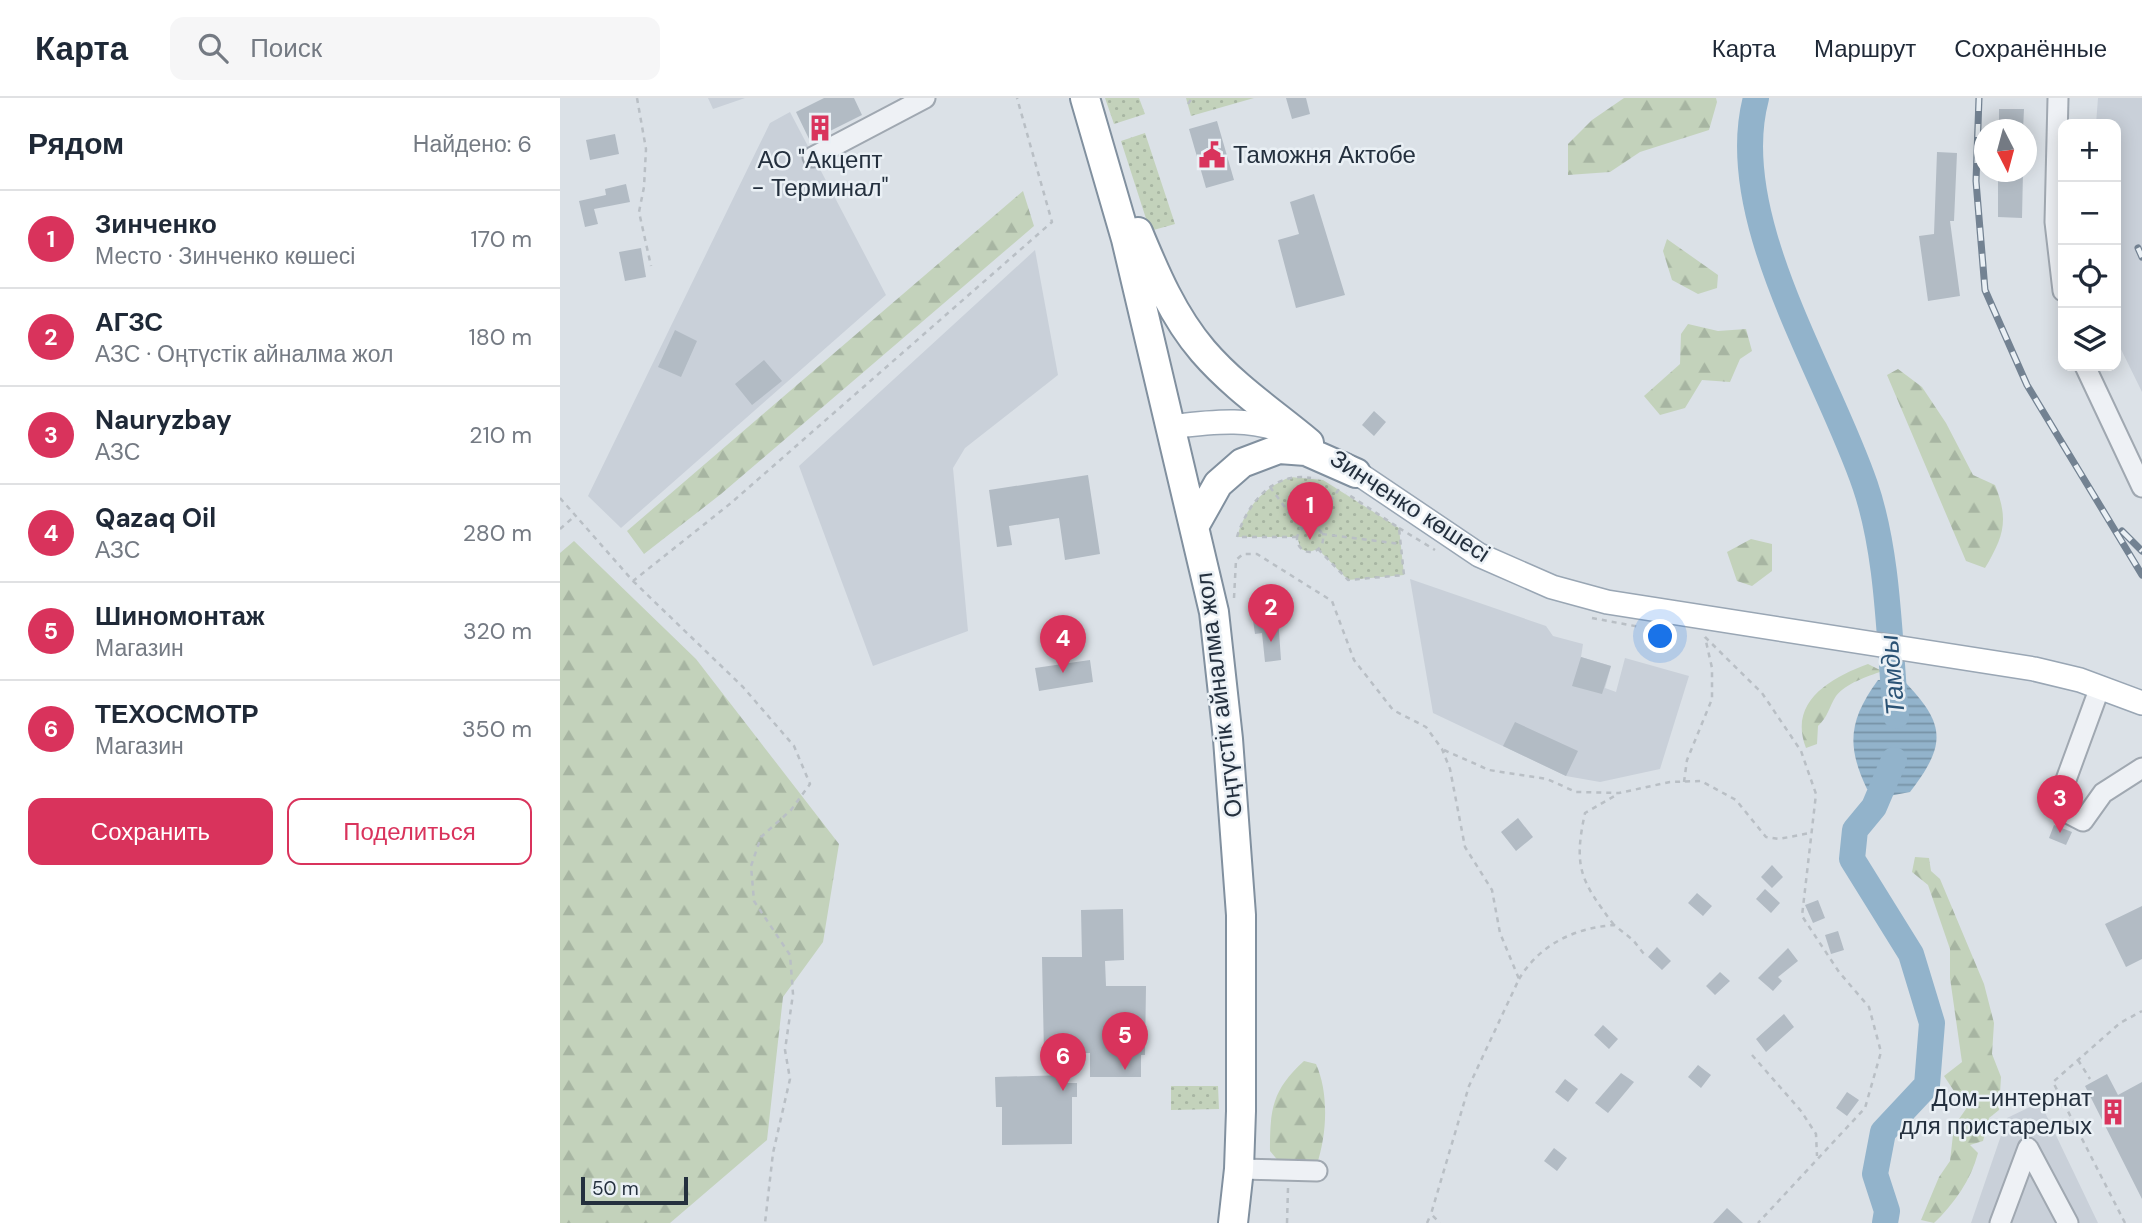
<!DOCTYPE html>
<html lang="ru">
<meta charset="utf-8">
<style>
body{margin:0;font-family:"DM Sans",sans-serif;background:#f6f6f7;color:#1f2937}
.controls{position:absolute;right:21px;top:21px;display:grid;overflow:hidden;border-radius:14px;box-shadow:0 4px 18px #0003}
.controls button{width:63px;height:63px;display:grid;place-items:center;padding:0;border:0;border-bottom:2px solid #e0e1e3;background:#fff;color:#1f2937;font:35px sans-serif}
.compass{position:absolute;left:1414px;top:21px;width:63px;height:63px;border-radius:50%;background:#fff;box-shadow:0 4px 18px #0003;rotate:174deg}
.scale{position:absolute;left:21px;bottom:18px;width:107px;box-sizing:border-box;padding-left:7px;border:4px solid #24303e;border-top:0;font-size:19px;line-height:24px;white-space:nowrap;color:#24303e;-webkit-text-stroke:5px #eaf0f5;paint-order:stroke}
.you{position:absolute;left:1101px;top:539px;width:24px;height:24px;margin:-18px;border:5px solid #fff;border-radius:50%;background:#1a73e8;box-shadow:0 0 0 10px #1a73e833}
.badge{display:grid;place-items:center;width:46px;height:46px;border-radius:50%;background:#d9335c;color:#fff;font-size:23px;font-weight:700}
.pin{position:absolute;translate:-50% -58px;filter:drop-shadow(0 2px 4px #0008)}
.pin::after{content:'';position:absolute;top:37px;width:24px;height:21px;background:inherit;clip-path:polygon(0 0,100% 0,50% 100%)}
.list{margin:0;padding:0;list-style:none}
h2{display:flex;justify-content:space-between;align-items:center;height:91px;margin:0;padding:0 28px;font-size:30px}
h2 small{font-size:23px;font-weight:400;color:#747a83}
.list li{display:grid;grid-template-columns:46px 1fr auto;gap:21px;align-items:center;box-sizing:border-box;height:98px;padding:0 28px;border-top:2px solid #e0e1e3}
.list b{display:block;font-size:26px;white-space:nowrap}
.list p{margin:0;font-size:23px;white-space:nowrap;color:#747a83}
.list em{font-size:23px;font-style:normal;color:#747a83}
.actions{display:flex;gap:14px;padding:21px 28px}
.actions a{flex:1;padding:16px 0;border:2px solid #d9335c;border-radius:14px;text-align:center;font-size:24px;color:#d9335c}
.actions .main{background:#d9335c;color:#fff}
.icon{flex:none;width:38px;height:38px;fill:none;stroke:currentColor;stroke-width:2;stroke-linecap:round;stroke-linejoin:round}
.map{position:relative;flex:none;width:1582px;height:1125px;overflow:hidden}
header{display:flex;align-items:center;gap:42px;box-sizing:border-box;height:98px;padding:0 35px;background:#fff;border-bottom:2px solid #e0e1e3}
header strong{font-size:33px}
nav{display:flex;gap:38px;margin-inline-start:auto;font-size:24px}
.search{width:490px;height:63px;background:#f6f6f7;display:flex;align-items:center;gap:18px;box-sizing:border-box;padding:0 24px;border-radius:14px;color:#747a83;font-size:26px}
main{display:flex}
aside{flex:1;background:#fff}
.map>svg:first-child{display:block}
</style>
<header>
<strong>Карта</strong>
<div class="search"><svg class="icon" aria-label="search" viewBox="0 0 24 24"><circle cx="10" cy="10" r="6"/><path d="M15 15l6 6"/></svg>Поиск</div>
<nav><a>Карта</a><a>Маршрут</a><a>Сохранённые</a></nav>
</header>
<main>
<aside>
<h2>Рядом<small>Найдено: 6</small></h2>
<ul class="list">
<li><span class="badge">1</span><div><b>Зинченко</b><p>Место · Зинченко көшесі</p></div><em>170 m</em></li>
<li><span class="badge">2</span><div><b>АГЗС</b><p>АЗС · Оңтүстік айналма жол</p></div><em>180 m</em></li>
<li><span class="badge">3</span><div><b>Nauryzbay</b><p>АЗС</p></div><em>210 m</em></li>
<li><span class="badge">4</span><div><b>Qazaq Oil</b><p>АЗС</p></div><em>280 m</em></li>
<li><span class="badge">5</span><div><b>Шиномонтаж</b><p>Магазин</p></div><em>320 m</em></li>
<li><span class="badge">6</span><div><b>ТЕХОСМОТР</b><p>Магазин</p></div><em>350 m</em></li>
</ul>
<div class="actions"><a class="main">Сохранить</a><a>Поделиться</a></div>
</aside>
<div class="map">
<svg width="1582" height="1125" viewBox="0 0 1582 1125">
<defs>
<pattern id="grass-dots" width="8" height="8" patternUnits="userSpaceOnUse" patternTransform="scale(1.75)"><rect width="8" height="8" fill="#c3d2bb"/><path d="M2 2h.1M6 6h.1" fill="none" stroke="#a7b5a2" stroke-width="1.8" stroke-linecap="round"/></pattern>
<pattern id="forest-firs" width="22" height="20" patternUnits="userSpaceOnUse" patternTransform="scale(1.75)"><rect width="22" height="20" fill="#c3d2bb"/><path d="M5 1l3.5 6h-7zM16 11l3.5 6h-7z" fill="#a7b5a2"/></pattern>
<pattern id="water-rules" width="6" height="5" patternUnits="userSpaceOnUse" patternTransform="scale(1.75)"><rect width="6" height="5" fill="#92b3cb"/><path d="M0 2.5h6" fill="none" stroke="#7792a6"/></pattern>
</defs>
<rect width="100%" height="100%" fill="#dbe1e7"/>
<path fill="#c9d0d9" d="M 148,0 L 185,0 L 153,11 Z
M 1538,0 L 1582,0 L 1582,294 L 1556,241 L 1556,26 L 1536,26 Z
M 230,14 L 326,197 L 61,430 L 28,398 L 210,25 Z
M 475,152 L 498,277 L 405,350 L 393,370 L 408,533 L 313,568 L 239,368 Z
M 850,481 L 986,528 L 993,538 L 1023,546 L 1021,559 L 1051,568 L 1045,590 L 1056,594 L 1065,560 L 1129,578 L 1100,671 L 1040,684 L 1006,678 L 873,615 Z
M 1480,1004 L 1538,1125 L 1411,1125 L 1447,1020 Z"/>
<path fill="url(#grass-dots)" d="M 545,0 L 579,0 L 585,16 L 554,26 Z
M 626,0 L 694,0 L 631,18 Z
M 585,35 L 615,126 L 590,133 L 561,43 Z
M 730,379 L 763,382 L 839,430 L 844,477 L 788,482 L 758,451 L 749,454 L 741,451 L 737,439 L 677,439 C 685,410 702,391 730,379 Z
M 611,988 L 658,988 L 659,1011 L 611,1012 Z"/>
<path fill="url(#forest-firs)" d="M 1064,0 L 1156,0 L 1157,4 L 1149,32 L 1080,54 L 1050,74 L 1008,77 L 1008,46 L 1032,22 Z
M 463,93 L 474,128 L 161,396 L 84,456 L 67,433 Z
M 1107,141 L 1158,177 L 1157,190 L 1138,196 L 1112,182 L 1103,153 Z
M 1128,226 L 1158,233 L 1186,231 L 1192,253 L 1180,261 L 1170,284 L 1142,282 L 1125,310 L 1100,317 L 1084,298 L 1120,266 L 1121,236 Z
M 1338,271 L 1362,289 L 1386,325 L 1413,377 L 1435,387 C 1449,422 1444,438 1425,470 L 1406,463 L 1327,277 Z
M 1191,441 L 1212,446 L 1212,473 L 1192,488 L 1177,483 L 1167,454 Z
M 14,443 L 136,561 L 279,746 L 263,844 L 223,899 L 207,1042 L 110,1125 L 0,1125 L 0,455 Z
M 1308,566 L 1322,573 C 1307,579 1286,585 1276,598 C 1269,609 1268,619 1258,628 L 1257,646 L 1246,650 C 1228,604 1270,580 1308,566 Z
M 1355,759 L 1369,760 L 1371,773 L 1380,781 L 1424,886 L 1434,925 L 1432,956 L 1441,979 L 1439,1012 L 1429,1020 L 1423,1043 L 1410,1047 L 1418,1055 C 1411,1082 1394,1106 1374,1125 L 1361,1122 L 1379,1079 L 1390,1063 L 1394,1028 L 1406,1011 L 1384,978 L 1402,964 L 1390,880 L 1390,851 L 1368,787 L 1352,774 Z
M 744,963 L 756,966 C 769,995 767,1036 757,1066 L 720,1065 L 710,1053 C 710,1011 712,992 744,963 Z"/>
<path fill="url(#water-rules)" d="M 1342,581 C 1385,625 1388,645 1350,694 L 1329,698 L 1307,691 C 1286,647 1289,622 1318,582 Z"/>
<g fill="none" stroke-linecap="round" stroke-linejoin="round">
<path stroke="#92b3cb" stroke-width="26" d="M 1196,0 C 1164,119 1267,275 1305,387 C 1329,457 1329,544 1336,618
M 1325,1125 L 1327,1113 L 1315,1076 L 1323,1034 L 1367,987 L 1372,925 L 1351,856 L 1292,761 L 1295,732 L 1314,709 L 1334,662"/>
</g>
<path fill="#b2bbc4" d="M 264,0 L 294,0 L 302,17 L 250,43 L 236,14 Z
M 726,0 L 746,0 L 750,16 L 732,21 Z
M 1439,11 L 1464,11 L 1463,32 L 1439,32 Z
M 657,23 L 674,82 L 646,90 L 629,31 Z
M 55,36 L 59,56 L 30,62 L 26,42 Z
M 1377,54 L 1397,55 L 1394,123 L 1390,123 L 1400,198 L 1368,203 L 1359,138 L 1374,136 Z
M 1438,74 L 1463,74 L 1462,120 L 1438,119 Z
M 66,86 L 70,104 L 34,111 L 38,126 L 25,129 L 19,103 L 46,97 L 45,91 Z
M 754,96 L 785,197 L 736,210 L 718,142 L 739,136 L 730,104 Z
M 81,150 L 86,179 L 65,183 L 59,154 Z
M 115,232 L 137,243 L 121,279 L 98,269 Z
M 204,262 L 222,283 L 192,307 L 175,286 Z
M 814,313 L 826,324 L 814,338 L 802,327 Z
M 528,377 L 540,456 L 505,462 L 499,420 L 449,428 L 452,447 L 437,449 L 429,392 Z
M 718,519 L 721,562 L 705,564 L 702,535 L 695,536 L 693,522 Z
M 1021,559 L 1051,568 L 1042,596 L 1012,588 Z
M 530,562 L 533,584 L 479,593 L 475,570 Z
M 955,624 L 1018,653 L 1006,678 L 943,648 Z
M 958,720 L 973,739 L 956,753 L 941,734 Z
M 1494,727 L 1512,734 L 1506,747 L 1489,740 Z
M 1212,767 L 1223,779 L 1212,790 L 1201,779 Z
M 1205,791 L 1220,805 L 1211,815 L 1196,801 Z
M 1137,795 L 1152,808 L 1143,818 L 1128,805 Z
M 1258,802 L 1265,820 L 1253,825 L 1245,807 Z
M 1582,808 L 1582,861 L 1566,869 L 1545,826 Z
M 563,811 L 564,862 L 545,863 L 546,888 L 586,888 L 585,957 L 581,957 L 581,979 L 530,979 L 530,955 L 484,956 L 482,859 L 522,859 L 521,812 Z
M 1278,833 L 1284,852 L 1271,856 L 1265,837 Z
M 1097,849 L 1111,863 L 1102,872 L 1088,859 Z
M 1228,850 L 1238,863 L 1218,879 L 1222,883 L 1213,893 L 1198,880 Z
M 1160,874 L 1170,883 L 1155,897 L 1146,888 Z
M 1224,916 L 1234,929 L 1206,954 L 1196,941 Z
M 1043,927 L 1058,941 L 1049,951 L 1034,937 Z
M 1138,967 L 1151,977 L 1141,990 L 1128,979 Z
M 1061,975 L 1074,984 L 1048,1015 L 1035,1005 Z
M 1547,976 L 1558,997 L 1582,984 L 1582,1101 L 1525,988 Z
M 507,977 L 507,985 L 517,985 L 517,999 L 512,999 L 512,1046 L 442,1047 L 442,1009 L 436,1009 L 435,979 Z
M 1005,981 L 1018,991 L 1008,1004 L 995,994 Z
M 1287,994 L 1299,1002 L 1287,1018 L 1276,1010 Z
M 994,1050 L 1007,1060 L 997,1073 L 984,1063 Z
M 1167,1110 L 1183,1125 L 1153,1125 Z"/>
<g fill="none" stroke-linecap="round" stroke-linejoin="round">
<g stroke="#a0a8b1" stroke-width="23">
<path id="minor" d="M 1498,0 L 1495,124 L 1503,193
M 253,59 L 365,0
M 1525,268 L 1582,389
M 1540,589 L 1496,709 L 1523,723 L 1543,695 L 1582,670
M 679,1071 L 757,1073
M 1440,1125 L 1468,1050 L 1508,1125"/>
</g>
<g stroke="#99a6b4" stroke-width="26">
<path id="major" d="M 609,329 C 651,324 693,318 733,337
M 784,366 L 919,457 L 992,489 L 1047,504 L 1474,571 L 1520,582 L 1582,605"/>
</g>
<g stroke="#81909f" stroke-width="32">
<path id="highway" d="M 525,0 L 566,141 L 654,514 L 668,641 L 681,817 L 681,1013 L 679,1071 L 673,1125
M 578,134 C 595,175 613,218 643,253 C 674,289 713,315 749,345
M 635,427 L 658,386 L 682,365 L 719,351 L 746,353 L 796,375"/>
</g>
<path stroke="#b9bfc5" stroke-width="2.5" stroke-dasharray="5 5" stroke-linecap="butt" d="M 77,0 L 86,51 L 84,89 L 79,114 L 91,168
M 628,6 L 632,0
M 710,389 L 741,431
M 0,400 L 73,483 L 171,405 L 492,124 L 457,0
M 753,428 L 779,391
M737 441a13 13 0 1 1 26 0a13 13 0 1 1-26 0Z
M 839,430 L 875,452
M 0,431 L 16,417
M 762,436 L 841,446
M 737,439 L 677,439 C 687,406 713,373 751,380
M 758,451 L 788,482 L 844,477 L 839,430 L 786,395
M 73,483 L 183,589 L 234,648 L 250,686 L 231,712 L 201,739 L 191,768 L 194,803 L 230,857 L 233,896 L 225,952 L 230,981 L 213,1055 L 205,1125
M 674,500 L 676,462 L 683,456 L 697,456 L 772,503 L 794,562 L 833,612 L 866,629 L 882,651 L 890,671 L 905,749 L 932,792 L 940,835 L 959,881 L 909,988 L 871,1116 L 880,1125
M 1032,520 L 1080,529
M 1145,539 L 1202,595 L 1241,653 L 1256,696 L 1242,818 L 1279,874 L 1309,909 L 1321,954 L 1305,1010 L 1198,1125
M 884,652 L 929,672 L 987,681 L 1016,694 L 1059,695 L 1110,684 L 1141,683 L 1176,702 L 1206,739 L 1219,741 L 1250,735
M 1124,684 L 1127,662 L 1152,601 L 1152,570 L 1145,539
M 1054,827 C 1021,783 1013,770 1025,715 L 1058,696
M 959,881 C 980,846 1015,830 1054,827 L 1073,842 L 1084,856
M 1192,957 L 1241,1013 L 1256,1036 L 1257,1058
M 1518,962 L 1530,981
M 727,1125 L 728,1090
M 867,1125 L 871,1116
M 1565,1125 L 1493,984 L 1560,925 L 1582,913"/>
<use href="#minor" stroke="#eef1f5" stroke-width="19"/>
<use href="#major" stroke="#fff" stroke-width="23"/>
<use href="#highway" stroke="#fff" stroke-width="28"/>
<g stroke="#738292" stroke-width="7">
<path id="rail" d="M 1419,0 L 1416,83 L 1425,192 L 1467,287 L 1582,477
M 1578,150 L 1582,159
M 1562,433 L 1582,453"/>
</g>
<use href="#rail" stroke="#eaf0f5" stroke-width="4.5" stroke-dasharray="13" stroke-linecap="butt"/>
</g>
<defs>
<g id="building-bare" transform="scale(2.1)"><path d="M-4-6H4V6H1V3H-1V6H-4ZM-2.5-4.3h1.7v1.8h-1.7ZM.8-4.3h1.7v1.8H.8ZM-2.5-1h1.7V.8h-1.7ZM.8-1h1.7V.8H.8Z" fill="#d9335c" stroke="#eaf0f5" stroke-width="2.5" paint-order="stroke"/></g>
<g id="civic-bare" transform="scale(2.1)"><path d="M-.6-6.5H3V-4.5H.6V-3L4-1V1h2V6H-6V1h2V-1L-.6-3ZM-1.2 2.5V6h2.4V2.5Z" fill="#d9335c" stroke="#eaf0f5" stroke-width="2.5" paint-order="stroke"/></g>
</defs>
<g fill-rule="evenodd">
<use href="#building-bare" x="260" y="30"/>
<use href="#civic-bare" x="652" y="57"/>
<use href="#building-bare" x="1553" y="1014"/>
</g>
<g text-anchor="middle" stroke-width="5" stroke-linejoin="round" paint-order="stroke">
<g font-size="24" fill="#24303e" stroke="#eaf0f5" text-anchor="start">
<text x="673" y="65">Таможня Актобе</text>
<text x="260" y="70" text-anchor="middle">АО "Акцепт<tspan x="260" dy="28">- Терминал"</tspan></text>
<text x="1532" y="1008" text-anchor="end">Дом-интернат<tspan x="1532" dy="28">для пристарелых</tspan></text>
</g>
<g font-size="24" fill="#24303e" stroke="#eaf0f5">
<text transform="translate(850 408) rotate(33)" y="8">Зинченко көшесі</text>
<text transform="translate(659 597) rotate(-97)" y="8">Оңтүстік айналма жол</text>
</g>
<g font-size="26" font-style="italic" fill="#2b5375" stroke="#eaf0f5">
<text transform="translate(1332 577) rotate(-95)" y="9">Тамды</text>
</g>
</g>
</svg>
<div class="controls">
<button>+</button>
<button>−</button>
<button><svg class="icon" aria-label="locate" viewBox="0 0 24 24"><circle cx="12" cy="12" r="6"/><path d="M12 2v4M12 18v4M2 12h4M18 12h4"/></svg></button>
<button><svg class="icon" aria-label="layers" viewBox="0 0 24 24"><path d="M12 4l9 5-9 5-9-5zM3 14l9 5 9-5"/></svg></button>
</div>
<svg class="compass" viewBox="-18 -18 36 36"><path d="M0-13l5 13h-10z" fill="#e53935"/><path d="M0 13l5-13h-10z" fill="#747a83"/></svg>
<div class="scale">50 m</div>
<div class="you"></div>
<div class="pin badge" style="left:750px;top:442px">1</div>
<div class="pin badge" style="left:711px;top:544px">2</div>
<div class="pin badge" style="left:1500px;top:735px">3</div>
<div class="pin badge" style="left:503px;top:575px">4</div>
<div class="pin badge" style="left:565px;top:972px">5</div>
<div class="pin badge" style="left:503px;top:993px">6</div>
</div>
</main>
